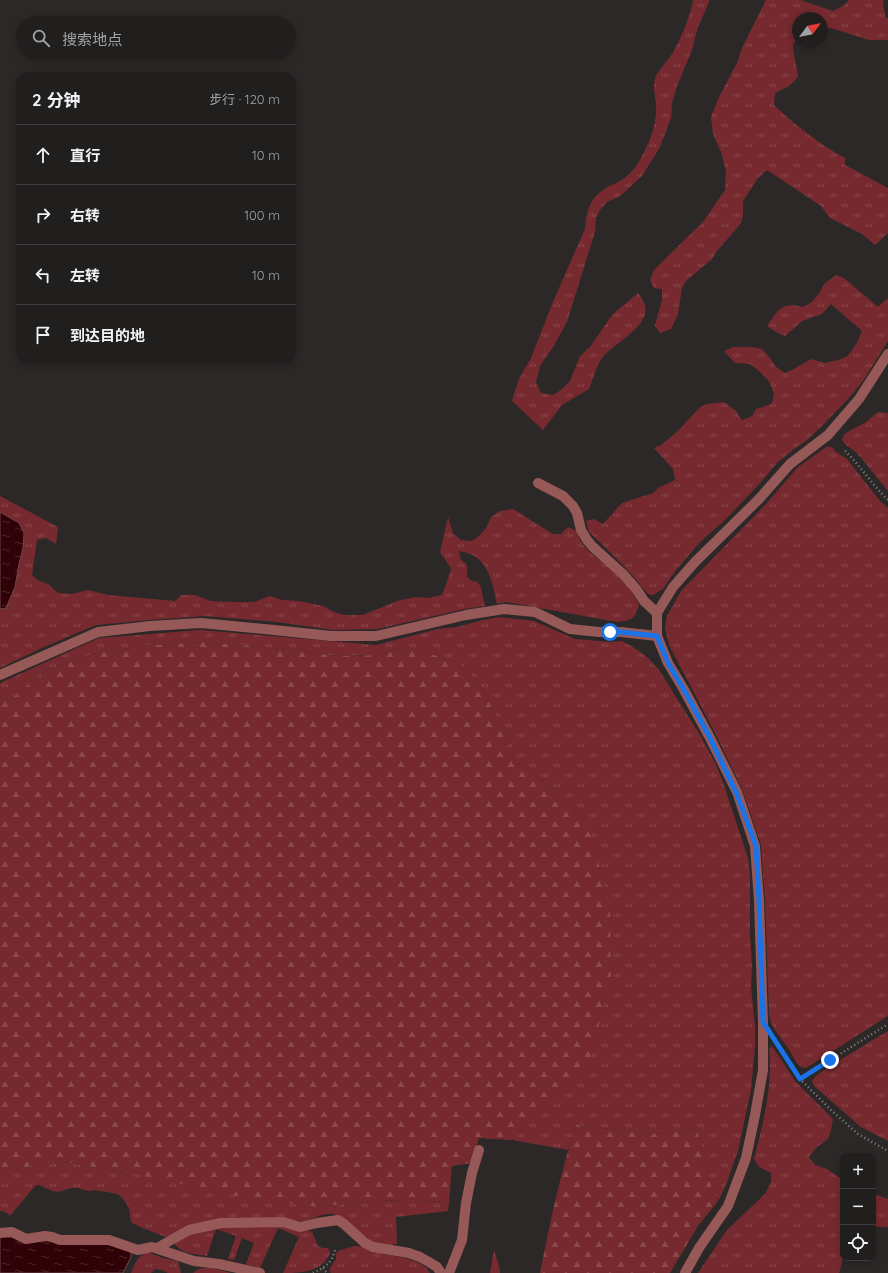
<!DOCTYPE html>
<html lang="zh">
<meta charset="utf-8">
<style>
body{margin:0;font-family:Quicksand,"Noto Sans SC",sans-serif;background:#2d2b2b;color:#f1f3f6}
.controls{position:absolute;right:12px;bottom:12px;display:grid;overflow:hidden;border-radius:8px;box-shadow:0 2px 10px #0003}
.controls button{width:36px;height:36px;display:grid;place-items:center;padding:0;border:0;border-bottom:1px solid #3e3c3c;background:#211e1e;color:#f1f3f6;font:20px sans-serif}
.compass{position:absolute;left:792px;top:12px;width:36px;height:36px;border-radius:50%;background:#211e1e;box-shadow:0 2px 10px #0003;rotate:58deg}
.stop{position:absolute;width:12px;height:12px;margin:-9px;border:3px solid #1a73e8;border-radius:50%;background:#fff}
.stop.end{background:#1a73e8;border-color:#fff;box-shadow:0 1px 4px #0008}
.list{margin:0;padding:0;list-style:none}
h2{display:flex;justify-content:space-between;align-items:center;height:52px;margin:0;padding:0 16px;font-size:17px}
h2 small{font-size:13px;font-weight:400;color:#a2a2a4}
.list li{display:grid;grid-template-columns:26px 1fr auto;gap:12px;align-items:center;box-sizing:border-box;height:60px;padding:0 16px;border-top:1px solid #3e3c3c}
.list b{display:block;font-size:15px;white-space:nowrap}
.list em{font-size:13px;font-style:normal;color:#a2a2a4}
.icon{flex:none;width:22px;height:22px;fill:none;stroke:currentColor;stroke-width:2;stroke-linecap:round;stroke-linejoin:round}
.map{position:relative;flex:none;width:888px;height:1273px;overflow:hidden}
.search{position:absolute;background:#211e1e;box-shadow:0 2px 10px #0003;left:16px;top:16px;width:280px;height:44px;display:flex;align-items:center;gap:10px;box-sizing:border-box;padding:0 14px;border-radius:22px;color:#a2a2a4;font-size:15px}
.panel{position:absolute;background:#211e1e;box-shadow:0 2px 10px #0003;left:16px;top:72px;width:280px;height:292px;border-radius:12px}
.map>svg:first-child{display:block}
</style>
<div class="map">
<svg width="888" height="1273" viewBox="0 0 888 1273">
<defs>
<pattern id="grass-tufts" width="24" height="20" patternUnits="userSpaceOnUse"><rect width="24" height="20" fill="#762a2f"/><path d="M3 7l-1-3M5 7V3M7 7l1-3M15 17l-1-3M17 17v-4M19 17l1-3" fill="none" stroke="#8a494d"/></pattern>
<pattern id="forest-firs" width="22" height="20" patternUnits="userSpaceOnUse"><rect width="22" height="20" fill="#762a2f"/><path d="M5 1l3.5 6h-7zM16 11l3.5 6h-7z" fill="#8a494d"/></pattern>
<pattern id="water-ripples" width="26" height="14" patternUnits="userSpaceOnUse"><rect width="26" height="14" fill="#300106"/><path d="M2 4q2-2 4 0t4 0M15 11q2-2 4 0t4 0" fill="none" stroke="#4e262b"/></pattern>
</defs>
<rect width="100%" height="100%" fill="#2c2828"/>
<path fill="url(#grass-tufts)" d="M 693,0 L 710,0 L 698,27 L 692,50 L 677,86 L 672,103 L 671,118 L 660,147 L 642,176 L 620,196 L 607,202 L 600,210 L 596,218 L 595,232 L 567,322 L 553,347 L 540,366 L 536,382 L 541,393 L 553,395 L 561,390 L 570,381 L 580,356 L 590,347 L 612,315 L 638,293 C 640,296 643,299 644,303 C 654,325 613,343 602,358 C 596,367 593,379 589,389 L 562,405 L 543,430 L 512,401 L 519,379 L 531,358 L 553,302 L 585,229 C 587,207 590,198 609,186 C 614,184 619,182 623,179 C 633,173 641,159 646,148 C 653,135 657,118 656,103 C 655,94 652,86 656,76 C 660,69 667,61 672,54 C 680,41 691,15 693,0 Z
M 766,0 L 800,0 L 833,11 L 843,6 L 849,0 L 884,0 L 883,5 L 886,18 L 888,18 L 888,40 L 869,40 L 831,28 L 822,28 L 822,18 L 798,18 L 798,39 L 793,44 C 793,57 797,64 798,77 L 789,86 L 775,93 L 774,105 C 795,125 819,144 845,158 L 845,165 L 888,188 L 888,233 L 875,245 L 862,234 L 830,218 L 821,206 L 767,170 L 758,178 L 743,201 L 743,216 L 741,223 L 736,229 L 717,251 L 712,259 L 686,281 L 682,288 L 678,314 L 671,329 L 660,333 L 655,326 L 658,314 L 662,300 L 662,289 L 654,288 L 650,280 L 654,270 L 660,264 L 703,222 L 725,190 L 726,171 L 721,152 L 713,134 L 711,117 L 718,99 L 738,61 L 742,48 Z
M 836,275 L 844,278 L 878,307 L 888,298 L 888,341 L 863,381 L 849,398 L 821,427 L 807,440 L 794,449 L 777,463 L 762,481 L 726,519 L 700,542 L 676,570 L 663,589 L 653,595 L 648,594 L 633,576 L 614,556 L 589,532 L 586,521 L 593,519 L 603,524 L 622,503 L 653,493 L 658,488 L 675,480 L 673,469 L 654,448 L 661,445 L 678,431 L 699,408 L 707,404 L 724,402 L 735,410 L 742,420 L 752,416 L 756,409 L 766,406 L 772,403 L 774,394 L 769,381 L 759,371 L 750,364 L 735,363 L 724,351 L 733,347 L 752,347 L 762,349 L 770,358 L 775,366 L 785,373 L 794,369 L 811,359 L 825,363 L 838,360 L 848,356 L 857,343 L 862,331 L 831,304 L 822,314 L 802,321 L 785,336 L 778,333 L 767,326 C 778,310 781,301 803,307 L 812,302 L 820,292 L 825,283 Z
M 878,412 L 888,413 L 888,491 L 857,453 L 846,445 L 842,440 L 844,434 L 866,422 Z
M 826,447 L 832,447 L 836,452 L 847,459 L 880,501 L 888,508 L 888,1016 L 806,1068 L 801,1067 L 796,1062 L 790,1051 L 775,1030 L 771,1023 L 769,1014 L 765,901 L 761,845 L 742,789 L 715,733 L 669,645 L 665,628 L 667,616 L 681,591 L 766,504 L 797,468 Z
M 0,496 L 58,527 L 56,544 L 46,538 L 37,540 L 32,575 L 39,581 L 48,584 L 58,593 L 73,594 L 88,590 L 108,595 L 175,601 L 181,595 L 195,595 L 211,601 L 233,602 L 254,602 L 270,596 L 282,600 L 299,601 L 323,606 L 334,612 L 345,615 L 363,615 L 397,601 L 415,597 L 428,598 L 442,595 L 448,579 L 451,568 L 440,552 L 448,517 L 453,533 L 461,540 L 472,541 L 479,536 L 487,527 L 491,517 L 500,511 L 513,509 L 553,534 L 561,534 L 568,527 L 577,531 C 580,552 609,564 623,579 C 630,587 635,596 639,605 C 635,619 631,621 617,622 L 534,607 L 506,602 L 497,604 C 492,580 488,555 459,551 L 460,558 L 467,565 L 467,577 L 472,581 L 478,582 L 481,588 L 485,606 L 465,609 L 377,629 L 333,630 L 277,622 L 205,616 L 150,620 L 96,625 L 44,647 L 0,668 L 0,609 L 6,607 L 23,548 L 6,515 L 0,512 Z
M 500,617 L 534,621 L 575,639 L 610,642 L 622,641 L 633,647 L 647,657 L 659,670 L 700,735 L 715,763 L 723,782 L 748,858 L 750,876 L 750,933 L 752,965 L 751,988 L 755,1026 L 755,1047 L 751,1090 L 738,1151 L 726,1185 L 718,1201 L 712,1189 L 697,1130 L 652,1134 L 576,1125 L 568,1150 L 512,1140 L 534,1118 L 587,820 L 555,791 L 515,761 L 495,713 L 479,683 L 457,662 L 411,648 L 373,655 L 336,656 L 290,650 L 203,642 L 153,645 L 99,652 L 47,670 L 15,696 L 0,699 L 0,683 L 99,638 L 200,630 L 376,645 L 438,629 L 457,627 L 483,620 Z
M 888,1031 L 888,1141 L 861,1127 L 814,1086 L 812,1081 L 817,1075 L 835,1063 Z
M 772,1046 L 796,1082 L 833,1119 L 831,1130 L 828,1139 L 817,1147 L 809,1157 L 815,1165 L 827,1169 L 843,1180 L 843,1258 L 839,1273 L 698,1273 L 727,1230 L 765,1194 L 771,1182 L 771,1173 L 759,1167 L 754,1159 C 763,1124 773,1086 769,1049 Z
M 57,1161 L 129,1173 L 320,1207 L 374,1200 L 449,1202 L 448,1211 L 396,1217 L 397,1244 C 372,1248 366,1239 348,1224 C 344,1220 339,1216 333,1214 C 323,1212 313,1220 303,1221 C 293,1223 281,1217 270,1217 L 166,1237 L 140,1227 L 131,1222 L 129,1208 L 124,1200 L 118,1194 L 95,1190 L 89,1191 L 78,1188 L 71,1188 L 58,1192 L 52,1191 L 39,1185 L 35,1186 L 10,1216 L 6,1212 L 0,1211 L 0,1172 Z
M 873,1194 L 888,1199 L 888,1227 L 873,1227 Z
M 249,1226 C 262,1228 268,1226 280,1227 C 290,1227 302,1228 312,1232 L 318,1246 L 323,1248 L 328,1248 L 330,1253 C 323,1272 301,1273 283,1273 L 299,1237 L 278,1228 L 260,1268 L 246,1264 L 254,1243 L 242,1238 L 234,1260 L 228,1259 L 236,1236 L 216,1229 L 207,1256 C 197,1254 181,1254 175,1244 C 190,1225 227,1227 249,1226 Z
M 354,1246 C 365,1246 374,1251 384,1254 C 397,1257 414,1258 424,1266 C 426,1267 428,1270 430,1273 L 331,1273 L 329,1270 L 336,1259 L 336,1254 L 338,1251 Z
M 494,1250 L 500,1269 L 500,1273 L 490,1273 Z
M 147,1252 L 163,1258 L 178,1261 L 181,1273 L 168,1273 L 162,1270 L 155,1269 L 151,1273 L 131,1273 C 134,1265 138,1256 147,1252 Z
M 204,1268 L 212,1268 L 231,1273 L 193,1273 L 199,1269 Z"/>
<path fill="url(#forest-firs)" d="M 203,642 L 290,650 L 336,656 L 373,655 L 411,648 L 457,662 L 479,683 L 495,713 L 515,761 L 555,791 L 587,820 L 610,906 L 611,978 L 589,1063 L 512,1140 L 479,1138 L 472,1163 L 452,1166 L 449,1202 L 374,1200 L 320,1207 L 253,1199 L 129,1173 L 57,1161 L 0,1172 L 0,699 L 15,696 L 47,670 L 99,652 L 153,645 Z
M 576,1125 L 652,1134 L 697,1130 L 712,1189 L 718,1201 L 698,1226 L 670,1273 L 540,1273 C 550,1223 560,1174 576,1125 Z"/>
<path fill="url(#water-ripples)" stroke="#6a484c" d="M 0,512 L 19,523 L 24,533 L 23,548 L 19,564 L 15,587 L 6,608 L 0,609 Z
M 0,1236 L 13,1237 L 19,1241 L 28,1243 L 40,1240 L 111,1244 L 131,1252 L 131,1257 L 123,1273 L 0,1273 Z"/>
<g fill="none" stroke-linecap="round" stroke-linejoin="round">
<path stroke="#868383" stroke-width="2.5" stroke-dasharray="1 3" stroke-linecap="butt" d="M 845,451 C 861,466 872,485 888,500
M 787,1058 L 800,1079 L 831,1110 L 858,1134 L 888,1151
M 800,1079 L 888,1024
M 323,1268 L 327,1273
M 313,1273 C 324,1268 332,1263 335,1250 L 334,1248"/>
<path stroke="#975858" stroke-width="10" d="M 538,483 L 563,496 L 573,506 L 577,513 L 581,530 L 587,540 L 593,547 L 624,575 L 637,590 L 644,601 L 657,613
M 0,1233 L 12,1232 L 26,1239 L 45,1236 L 52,1237 L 60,1240 L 109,1240 L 138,1250 L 152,1247 L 194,1261 L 219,1264 L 260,1273
M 157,1248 L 189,1230 L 221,1223 L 283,1222 L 300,1227 L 317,1223 L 338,1220 L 344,1224 L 365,1243 L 373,1247 L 409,1253 L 420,1257 L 429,1262 L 437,1267 L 441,1273
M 449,1273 L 462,1240 L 466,1203 L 472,1173 L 479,1150"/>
<path stroke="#975858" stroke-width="10" d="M 0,675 L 98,632 L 150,626 L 201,623 L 274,630 L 331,636 L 376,636 L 466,615 L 504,609 L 535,612 L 570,629 L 599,632 L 621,632 L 657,636
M 685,1273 L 699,1248 L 728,1206 L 746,1158 L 755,1115 L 763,1070 L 763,1022 L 759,901 L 755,846 L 737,792 L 709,736 L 683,688 L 668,663 L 657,636 L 657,613 L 673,587 L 695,562 L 759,499 L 790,464 L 828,435 L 859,399 L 888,354"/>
</g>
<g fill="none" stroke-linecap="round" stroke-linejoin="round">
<path stroke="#1a73e8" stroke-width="5" d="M 610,632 L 621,632 L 657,636 L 668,663 L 683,688 L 709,736 L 736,792 L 756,846 L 759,901 L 763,1022 L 800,1079 L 830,1060"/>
</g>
</svg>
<div class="controls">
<button>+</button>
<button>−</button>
<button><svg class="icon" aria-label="locate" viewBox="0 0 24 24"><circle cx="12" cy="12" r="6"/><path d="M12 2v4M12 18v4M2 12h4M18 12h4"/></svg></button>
</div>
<svg class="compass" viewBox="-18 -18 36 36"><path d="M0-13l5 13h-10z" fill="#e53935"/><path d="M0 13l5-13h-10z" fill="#a2a2a4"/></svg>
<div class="stop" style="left:610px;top:632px"></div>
<div class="stop end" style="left:830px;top:1060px"></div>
<div class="search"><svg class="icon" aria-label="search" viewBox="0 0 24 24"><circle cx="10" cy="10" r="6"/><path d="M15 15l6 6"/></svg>搜索地点</div>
<section class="panel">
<h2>2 分钟<small>步行 · 120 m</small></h2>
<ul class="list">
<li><svg class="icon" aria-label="ahead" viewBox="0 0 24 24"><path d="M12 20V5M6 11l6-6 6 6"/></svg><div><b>直行</b></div><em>10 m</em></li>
<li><svg class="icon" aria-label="right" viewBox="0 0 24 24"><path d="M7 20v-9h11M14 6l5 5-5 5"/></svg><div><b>右转</b></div><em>100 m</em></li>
<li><svg class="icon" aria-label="left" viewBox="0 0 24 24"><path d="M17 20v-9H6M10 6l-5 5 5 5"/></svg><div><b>左转</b></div><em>10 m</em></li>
<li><svg class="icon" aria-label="arrive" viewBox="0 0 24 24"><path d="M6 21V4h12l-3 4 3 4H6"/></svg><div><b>到达目的地</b></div></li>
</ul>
</section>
</div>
